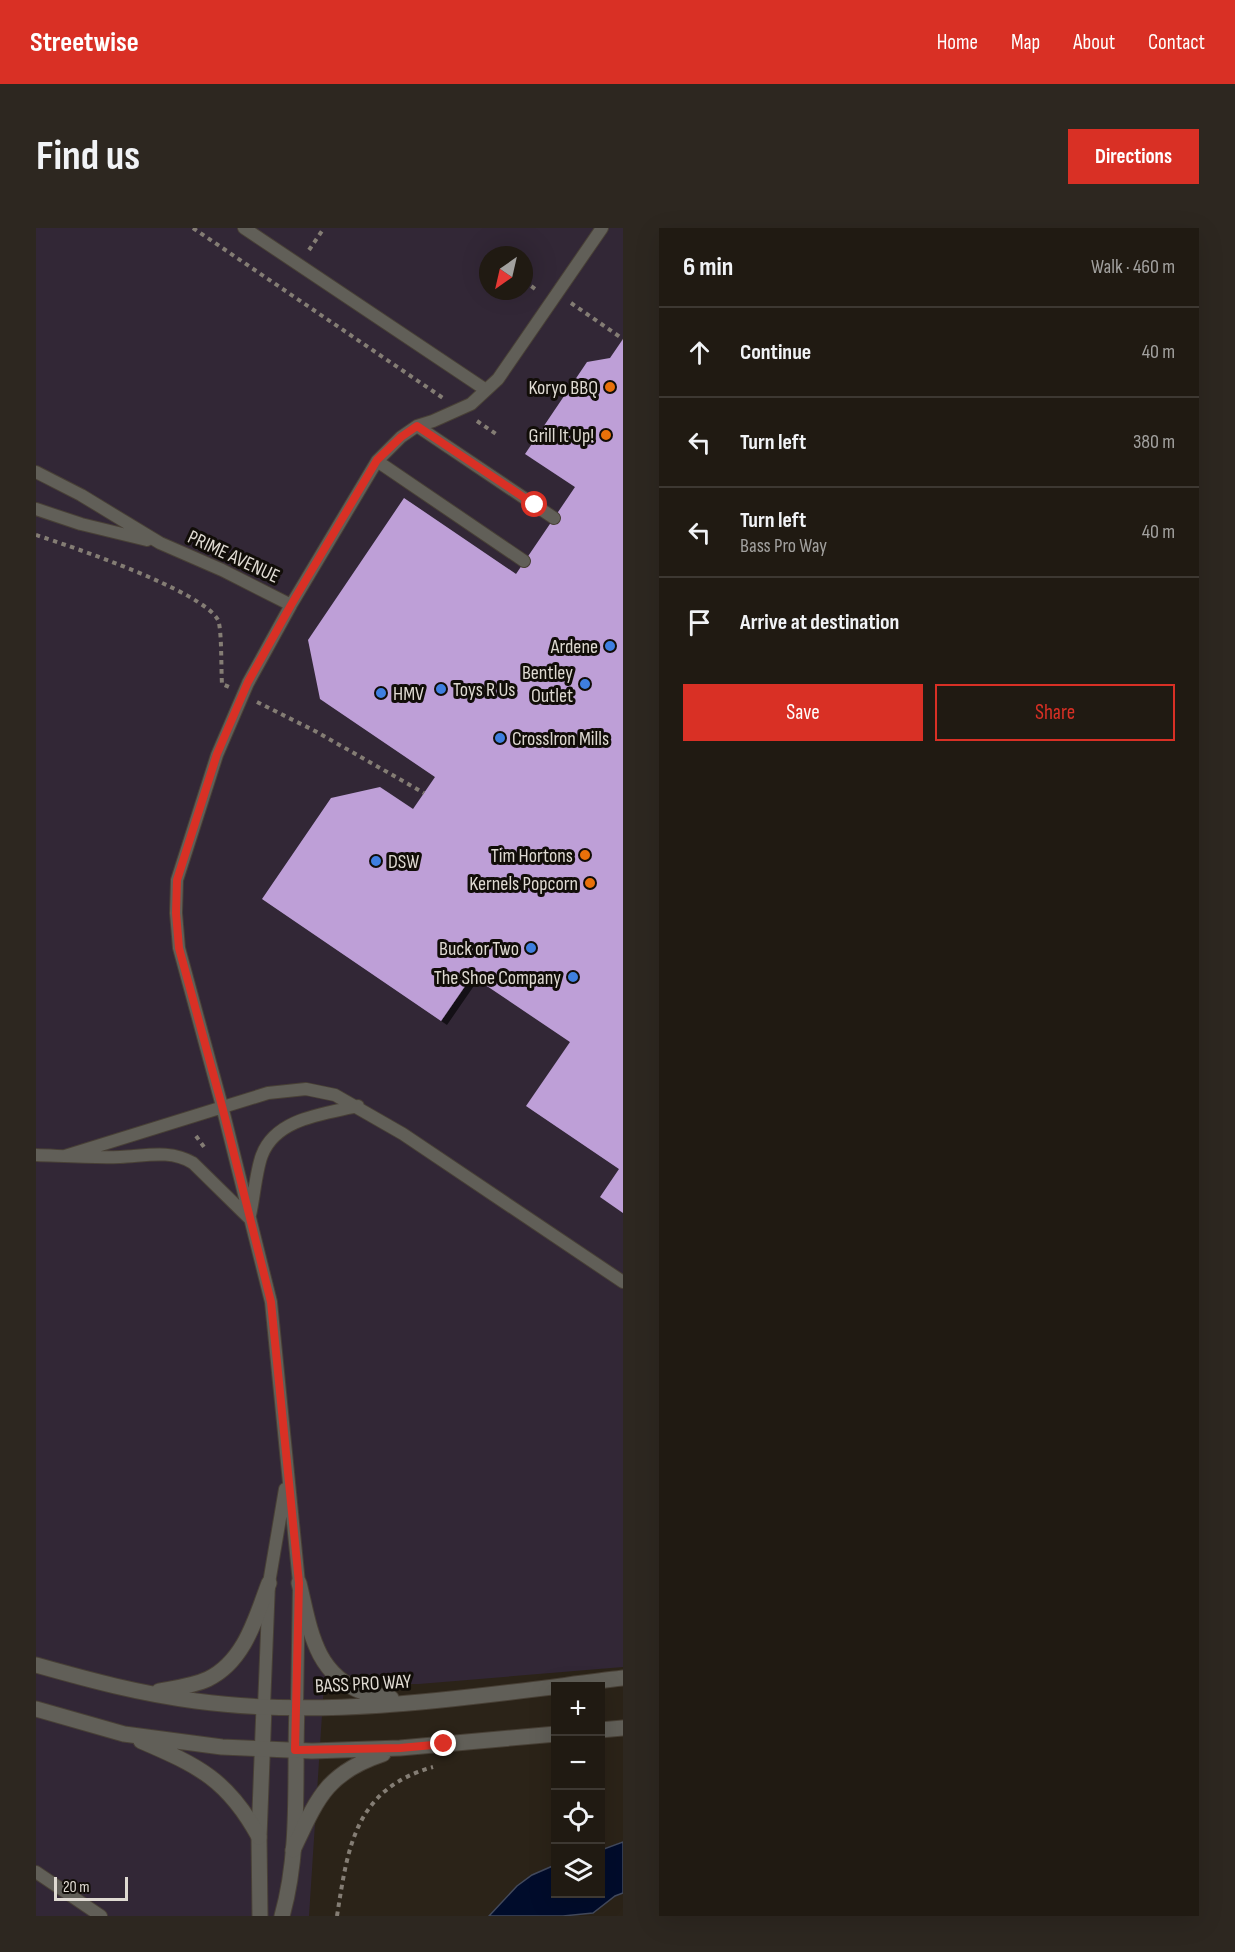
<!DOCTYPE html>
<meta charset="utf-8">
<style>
body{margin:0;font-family:"Sofia Sans Condensed",sans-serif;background:#2d2720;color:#f1f3f6}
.controls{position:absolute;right:18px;bottom:18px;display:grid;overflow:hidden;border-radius:0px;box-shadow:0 6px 24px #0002}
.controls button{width:54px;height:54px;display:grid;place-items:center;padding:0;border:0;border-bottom:2px solid #3d3832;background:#201a12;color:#f1f3f6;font:30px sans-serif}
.compass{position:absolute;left:443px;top:18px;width:54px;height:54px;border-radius:50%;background:#201a12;box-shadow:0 6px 24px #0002;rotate:214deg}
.scale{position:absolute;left:18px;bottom:15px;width:74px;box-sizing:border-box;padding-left:6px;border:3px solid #dfdad2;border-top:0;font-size:16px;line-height:21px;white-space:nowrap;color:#dfdad2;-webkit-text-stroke:4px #110d08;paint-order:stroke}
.stop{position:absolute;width:18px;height:18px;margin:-14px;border:4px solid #d93025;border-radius:50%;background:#fff}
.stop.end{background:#d93025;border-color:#fff;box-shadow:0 2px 6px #0008}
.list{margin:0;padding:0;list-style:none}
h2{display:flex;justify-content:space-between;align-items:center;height:78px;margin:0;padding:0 24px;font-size:26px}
h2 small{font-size:20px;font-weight:400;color:#a2a19f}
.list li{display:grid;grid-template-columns:39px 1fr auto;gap:18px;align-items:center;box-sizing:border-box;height:90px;padding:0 24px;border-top:2px solid #3d3832}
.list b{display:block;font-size:22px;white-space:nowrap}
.list p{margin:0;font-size:20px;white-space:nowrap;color:#a2a19f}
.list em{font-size:20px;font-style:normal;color:#a2a19f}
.actions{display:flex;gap:12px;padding:18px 24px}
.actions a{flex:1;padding:14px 0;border:2px solid #d93025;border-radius:0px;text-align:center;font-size:21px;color:#d93025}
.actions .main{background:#d93025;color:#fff}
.icon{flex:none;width:33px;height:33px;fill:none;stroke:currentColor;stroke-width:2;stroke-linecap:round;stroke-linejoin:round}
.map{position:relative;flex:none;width:587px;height:1688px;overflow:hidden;border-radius:0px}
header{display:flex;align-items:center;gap:36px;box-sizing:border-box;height:84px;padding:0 30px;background:#d93025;color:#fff}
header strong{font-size:28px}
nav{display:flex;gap:33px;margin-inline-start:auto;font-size:21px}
.intro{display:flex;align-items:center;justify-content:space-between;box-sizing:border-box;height:144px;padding:0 36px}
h1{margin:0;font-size:42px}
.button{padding:15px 27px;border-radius:0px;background:#d93025;color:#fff;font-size:21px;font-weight:700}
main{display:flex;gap:36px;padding:0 36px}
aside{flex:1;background:#201a12;border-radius:0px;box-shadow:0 6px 24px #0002}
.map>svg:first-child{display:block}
</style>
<header>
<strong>Streetwise</strong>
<nav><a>Home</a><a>Map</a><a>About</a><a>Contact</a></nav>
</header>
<div class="intro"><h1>Find us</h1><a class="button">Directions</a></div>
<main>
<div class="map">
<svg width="587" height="1688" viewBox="0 0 587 1688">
<defs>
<filter id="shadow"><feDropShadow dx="6" dy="4" stdDeviation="0" flood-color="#0009"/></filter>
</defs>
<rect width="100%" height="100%" fill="#2b2318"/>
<path fill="#322736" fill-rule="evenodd" d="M 0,0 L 587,0 L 587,1439 L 383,1456 L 288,1456 L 273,1688 L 0,1688 ZM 452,27 L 488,27 L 488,63 L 452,63 Z"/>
<path fill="#000c2b" stroke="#434a5d" stroke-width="1.5" d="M 587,1614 L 587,1665 L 579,1668 L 557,1685 L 527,1688 L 453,1688 L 481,1658 L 496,1647 L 519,1637 L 520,1666 L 564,1666 L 565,1622 Z"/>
<path fill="#be9fd7" filter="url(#shadow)" d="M 587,111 L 587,985 L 564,969 L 583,941 L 490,878 L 534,814 L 436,748 L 405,793 L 226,671 L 295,570 L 344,559 L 377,581 L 399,549 L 284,471 L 272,412 L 368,270 L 480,346 L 539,259 L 489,226 L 551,134 L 574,130 Z"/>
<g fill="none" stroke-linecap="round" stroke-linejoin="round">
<g stroke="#484036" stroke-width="14">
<path id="service" d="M 208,0 L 450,162
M 381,198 L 518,290
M 341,233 L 488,333
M 0,244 L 45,267 L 124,315 L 186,342 L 255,377
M 0,281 L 45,296 L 111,312
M 0,927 C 28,928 56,930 84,929 C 109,928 134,921 157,935 L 214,991
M 29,928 L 232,865 L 270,861 L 299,867 L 367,906 L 587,1054
M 214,987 C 218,970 220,942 226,927 C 240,890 288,886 322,878
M 228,1479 L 233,1355 L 249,1261
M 261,1479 L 263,1355 L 235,1074 L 186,878 L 143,720 L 140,685 L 141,652 L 181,527 L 212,455 L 255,377 L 341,233 L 365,209 L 381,198 L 397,193 L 435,176 L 462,151 L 566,0
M 0,1644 L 65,1688"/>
</g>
<g stroke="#484036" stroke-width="17">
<path id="minor" d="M 224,1688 L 223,1609 L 228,1479
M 246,1688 C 265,1621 258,1548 261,1479"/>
</g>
<g stroke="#484036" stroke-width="17">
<path id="tertiary" d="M 263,1355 C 274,1400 278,1446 327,1464 C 336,1467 346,1468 355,1470
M 0,1437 C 53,1452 105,1466 160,1473 C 300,1492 448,1467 587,1450
M 123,1463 C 139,1460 157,1458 172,1451 C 209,1433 220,1389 233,1355
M 0,1481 L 88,1506 L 186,1519 L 276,1523 L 364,1520 L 520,1506
M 564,1502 L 587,1500
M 105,1513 C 163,1538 192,1552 223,1609
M 257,1622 C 281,1571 290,1545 347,1526"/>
</g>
<path stroke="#847d74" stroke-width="4" stroke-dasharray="4.5 4.5" stroke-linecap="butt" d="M 157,0 L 407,170
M 273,22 L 288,0
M 488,53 L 502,63
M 535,75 L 587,111
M 441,193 L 460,206
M 0,307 C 34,318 167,363 182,392 C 186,401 185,443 186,456 L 193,459
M 221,474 L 279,503 L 388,565
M 160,908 L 168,919
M 301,1688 C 312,1618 319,1561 397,1539"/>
<use href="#service" stroke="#615f58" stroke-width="12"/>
<use href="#minor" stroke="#615f58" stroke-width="15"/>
<use href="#tertiary" stroke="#615f58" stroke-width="15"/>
</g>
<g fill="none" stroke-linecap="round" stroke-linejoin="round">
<path stroke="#d93025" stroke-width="8" d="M 408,1516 L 364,1520 L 259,1522 L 263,1355 L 235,1074 L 186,878 L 143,720 L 140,685 L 141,652 L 181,526 L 212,454 L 255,377 L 341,232 L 365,209 L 381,198 L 499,277"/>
</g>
<g fill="#e8710a" stroke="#110d08" stroke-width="2">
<circle cx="574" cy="159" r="6"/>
<circle cx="570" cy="207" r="6"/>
<circle cx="549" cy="627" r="6"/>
<circle cx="554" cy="655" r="6"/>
</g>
<g fill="#3f7fe0" stroke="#110d08" stroke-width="2">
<circle cx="574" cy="418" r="6"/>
<circle cx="549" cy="456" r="6"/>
<circle cx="405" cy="461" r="6"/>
<circle cx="345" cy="465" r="6"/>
<circle cx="464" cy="510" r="6"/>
<circle cx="340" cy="633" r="6"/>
<circle cx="495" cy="720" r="6"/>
<circle cx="537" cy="749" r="6"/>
</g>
<g text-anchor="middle" stroke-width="6" stroke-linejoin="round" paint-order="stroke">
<g font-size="20" fill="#dfdad2" stroke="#110d08" text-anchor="end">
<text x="562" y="166">Koryo BBQ</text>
<text x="558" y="214">Grill It Up!</text>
<text x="562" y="425">Ardene</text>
<text x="537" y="451">Bentley<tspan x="537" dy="23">Outlet</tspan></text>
<text x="417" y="468" text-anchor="start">Toys R Us</text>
<text x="357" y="472" text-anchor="start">HMV</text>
<text x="476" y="517" text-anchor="start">CrossIron Mills</text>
<text x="537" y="634">Tim Hortons</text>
<text x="352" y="640" text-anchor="start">DSW</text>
<text x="542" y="662">Kernels Popcorn</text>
<text x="483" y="727">Buck or Two</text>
<text x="525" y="756">The Shoe Company</text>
</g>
<g font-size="20" fill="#dfdad2" stroke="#110d08">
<text transform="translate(198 328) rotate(25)" y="7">PRIME AVENUE</text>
<text transform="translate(327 1455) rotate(-3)" y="7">BASS PRO WAY</text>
</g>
</g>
</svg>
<div class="controls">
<button>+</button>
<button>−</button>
<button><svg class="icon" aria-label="locate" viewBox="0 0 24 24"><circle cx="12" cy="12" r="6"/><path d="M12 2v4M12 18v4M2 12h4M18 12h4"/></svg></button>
<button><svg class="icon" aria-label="layers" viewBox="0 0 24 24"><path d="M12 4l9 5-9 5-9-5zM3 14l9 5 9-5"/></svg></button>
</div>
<svg class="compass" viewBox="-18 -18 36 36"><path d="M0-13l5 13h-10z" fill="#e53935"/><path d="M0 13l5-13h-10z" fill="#a2a19f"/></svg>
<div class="scale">20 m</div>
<div class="stop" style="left:499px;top:277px"></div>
<div class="stop end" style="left:408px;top:1516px"></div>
</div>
<aside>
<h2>6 min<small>Walk · 460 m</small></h2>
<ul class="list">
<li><svg class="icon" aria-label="ahead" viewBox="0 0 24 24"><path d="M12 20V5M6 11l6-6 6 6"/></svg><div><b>Continue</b></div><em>40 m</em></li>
<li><svg class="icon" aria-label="left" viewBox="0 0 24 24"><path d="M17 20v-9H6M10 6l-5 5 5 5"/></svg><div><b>Turn left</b></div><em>380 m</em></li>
<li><svg class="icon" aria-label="left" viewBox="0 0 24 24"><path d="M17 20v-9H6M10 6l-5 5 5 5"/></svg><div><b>Turn left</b><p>Bass Pro Way</p></div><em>40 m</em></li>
<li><svg class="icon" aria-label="arrive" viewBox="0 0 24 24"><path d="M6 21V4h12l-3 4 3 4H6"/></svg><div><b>Arrive at destination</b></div></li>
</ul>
<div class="actions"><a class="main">Save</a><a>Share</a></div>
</aside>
</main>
